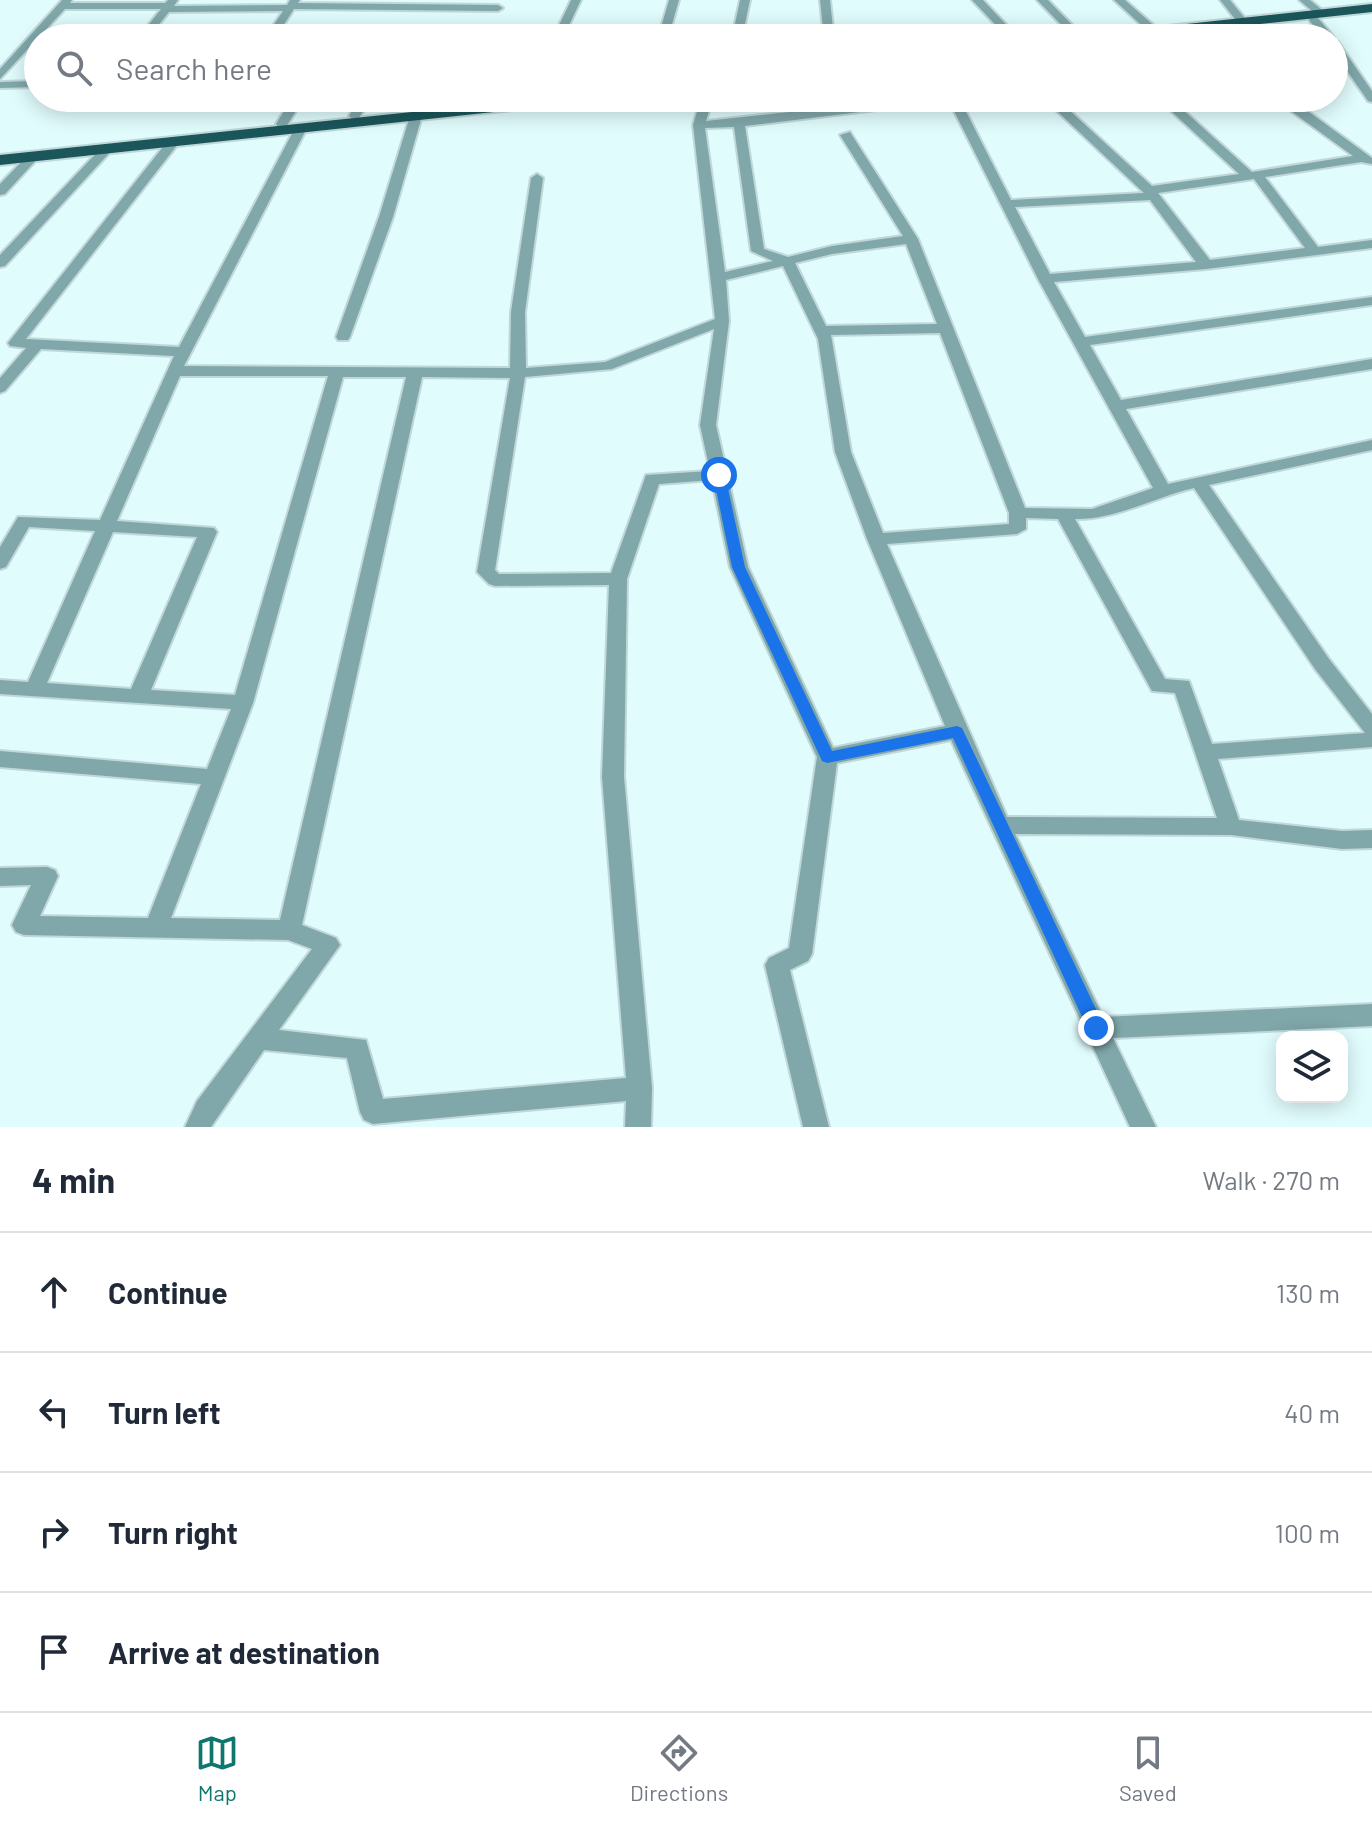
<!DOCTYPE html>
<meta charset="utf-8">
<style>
body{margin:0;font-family:Barlow,sans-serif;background:#f2f2f3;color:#1f2937}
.controls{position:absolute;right:24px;bottom:24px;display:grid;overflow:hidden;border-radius:16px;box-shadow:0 4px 20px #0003}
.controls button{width:72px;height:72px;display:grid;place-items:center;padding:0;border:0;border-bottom:2px solid #e0e1e3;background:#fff;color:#1f2937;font:40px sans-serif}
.stop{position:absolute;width:24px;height:24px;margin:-18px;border:6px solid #1a73e8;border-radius:50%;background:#fff}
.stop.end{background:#1a73e8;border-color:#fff;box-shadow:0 2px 8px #0008}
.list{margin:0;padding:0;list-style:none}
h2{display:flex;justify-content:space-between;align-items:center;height:104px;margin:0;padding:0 32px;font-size:34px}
h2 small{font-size:26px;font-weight:400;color:#747a83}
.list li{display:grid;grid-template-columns:52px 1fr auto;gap:24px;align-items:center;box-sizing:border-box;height:120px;padding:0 32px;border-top:2px solid #e0e1e3}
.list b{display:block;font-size:30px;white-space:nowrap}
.list em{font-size:26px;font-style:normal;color:#747a83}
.icon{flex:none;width:44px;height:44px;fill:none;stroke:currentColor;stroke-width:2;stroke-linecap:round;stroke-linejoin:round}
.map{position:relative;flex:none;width:1372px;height:1127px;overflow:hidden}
.search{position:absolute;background:#fff;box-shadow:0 4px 20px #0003;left:24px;right:24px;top:24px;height:88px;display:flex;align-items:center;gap:20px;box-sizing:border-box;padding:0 28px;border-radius:44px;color:#747a83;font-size:30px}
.sheet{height:584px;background:#fff}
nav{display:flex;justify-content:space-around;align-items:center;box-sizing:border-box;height:112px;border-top:2px solid #e0e1e3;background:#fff;font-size:22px;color:#747a83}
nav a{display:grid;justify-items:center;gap:4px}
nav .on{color:#0f766e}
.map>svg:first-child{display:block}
</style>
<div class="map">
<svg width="1372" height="1127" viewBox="0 0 1372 1127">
<rect width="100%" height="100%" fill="#e1fcfd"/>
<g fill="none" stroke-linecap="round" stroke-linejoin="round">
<g stroke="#c0d8d9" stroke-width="4">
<path id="minor" d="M 62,0 L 72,0 L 70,3 L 165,3 L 168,0 L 178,0 L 174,6 L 287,5 L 290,0 L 300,0 L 298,3 L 498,5 L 503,8 L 498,11 L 294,9 L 275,38 L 265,38 L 283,11 L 169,12 L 148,38 L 138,38 L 161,9 L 65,9 L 0,79 L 0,69 Z
M 571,0 L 581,0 L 563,38 L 553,38 Z
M 669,0 L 679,0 L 668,38 L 658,38 Z
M 740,0 L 750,0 L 742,38 L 732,38 Z
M 820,0 L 830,0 L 834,38 L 824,38 Z
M 972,0 L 983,0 L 1019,38 L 1008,38 Z
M 1037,0 L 1048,0 L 1085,38 L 1074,38 Z
M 1114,0 L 1125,0 L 1159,30 L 1159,34 L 1151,34 Z
M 1220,0 L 1230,0 L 1248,22 L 1247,24 L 1239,24 Z
M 1299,0 L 1310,0 L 1327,14 L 1318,16 Z
M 1310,18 L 1318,18 L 1333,36 L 1334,38 L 1323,38 L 1309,20 Z
M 1232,26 L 1240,26 L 1248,38 L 1238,38 L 1231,28 Z
M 337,30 L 480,32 L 485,35 L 481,38 L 333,35 L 332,33 Z
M 1334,41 L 1338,42 L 1372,91 L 1372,102 L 1368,101 L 1334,52 Z
M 38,81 L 38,87 L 0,88 L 0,82 Z
M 292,98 L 304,98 L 286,127 L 278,127 L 276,124 Z
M 359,98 L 371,98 L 359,118 L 351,118 L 349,116 Z
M 431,98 L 443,98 L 438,110 L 428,108 Z
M 701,98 L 713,98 L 706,121 L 918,98 L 959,98 L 1011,200 L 1144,193 L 1043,98 L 1056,98 L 1152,186 L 1239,174 L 1157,98 L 1170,98 L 1252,172 L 1353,156 L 1284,106 L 1278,98 L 1290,98 L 1372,158 L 1372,164 L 1361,162 L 1265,177 L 1318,247 L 1372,240 L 1372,248 L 1206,269 L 1054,282 L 1085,337 L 1372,297 L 1372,305 L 1090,345 L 1121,400 L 1372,359 L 1372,369 L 1126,409 L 1168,484 L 1372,440 L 1372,450 L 1209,485 L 1329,659 L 1372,714 L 1372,747 L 1218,759 L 1239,820 L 1342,831 L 1372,830 L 1372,848 L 1342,849 L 1231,835 L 1015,834 L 1103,1017 L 1372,1004 L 1372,1026 L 1113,1038 L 1156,1127 L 1130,1127 L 951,740 L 837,763 L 812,954 L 808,961 L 790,970 L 829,1127 L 803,1127 L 765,965 L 769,958 L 789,948 L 817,757 L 730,567 L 712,480 L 659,484 L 627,579 L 624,777 L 652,1088 L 651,1127 L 625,1127 L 626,1101 L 373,1124 L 364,1120 L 360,1112 L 347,1058 L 264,1050 L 211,1127 L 185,1127 L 197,1101 L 312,949 L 288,940 L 24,935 L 16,932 L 12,925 L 31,885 L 0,886 L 0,868 L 47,867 L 55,870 L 58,876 L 40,916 L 148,918 L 201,784 L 0,767 L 0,751 L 207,769 L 231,709 L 0,694 L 0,680 L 28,682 L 95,531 L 29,527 L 6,567 L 0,569 L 0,547 L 18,517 L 100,520 L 174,356 L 41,349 L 5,391 L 0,393 L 0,378 L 26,348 L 10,346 L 8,343 L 170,138 L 174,137 L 180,141 L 178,144 L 26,339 L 179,347 L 295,128 L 301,124 L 307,128 L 184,366 L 510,368 L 511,312 L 531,178 L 537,174 L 543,178 L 525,312 L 526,368 L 605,362 L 715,319 L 693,125 ZM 949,101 L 1038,279 L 1153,488 L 1092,509 L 1025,508 L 918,239 L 850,132 L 840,135 L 903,236 L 832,246 L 788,257 L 764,249 L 745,126 ZM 734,127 L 751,251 L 773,261 L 725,272 L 705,128 ZM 1254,179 L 1305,248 L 1210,260 L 1158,193 ZM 1150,200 L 1196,262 L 1050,274 L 1015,207 ZM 906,244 L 937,324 L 826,326 L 795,263 L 832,254 ZM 783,266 L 818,339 L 835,452 L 867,539 L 945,726 L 833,748 L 748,567 L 716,425 L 729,321 L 726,280 ZM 714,329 L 700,425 L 710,471 L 646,475 L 611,573 L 499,574 L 495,570 L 525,377 L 612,369 ZM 940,333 L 1009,513 L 1009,524 L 883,533 L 851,452 L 831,335 ZM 180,376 L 328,376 L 235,695 L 151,690 L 217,532 L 214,528 L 117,521 ZM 343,377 L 406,377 L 280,920 L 171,918 L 253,703 ZM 422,377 L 510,378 L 477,572 L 489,584 L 495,586 L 609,585 L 602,777 L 626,1078 L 383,1099 L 366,1040 L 279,1030 L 340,945 L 336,938 L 302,925 ZM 1194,488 L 1315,669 L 1365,733 L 1212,744 L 1189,681 L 1165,679 L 1075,519 C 1115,520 1155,497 1194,488 ZM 1026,518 L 1058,519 L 1152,691 L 1175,693 L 1217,818 L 1007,817 L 887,544 L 1017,534 L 1026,529 ZM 113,532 L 197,537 L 131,689 L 47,683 Z
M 416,112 L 422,116 L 393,217 L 350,337 L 348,340 L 338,340 L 336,337 L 379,217 L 410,116 Z
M 103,146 L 113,149 L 5,266 L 0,267 L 0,255 Z
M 30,153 L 40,156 L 5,194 L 0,195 L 0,184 Z"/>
</g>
<g stroke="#c0d8d9" stroke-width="4">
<path id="trunk" d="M 1372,4 L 1372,12 L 1130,38 L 1088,38 L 1094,34 Z
M 547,98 L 594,98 L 587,102 L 0,165 L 0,155 Z"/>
</g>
<use href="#minor" fill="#80a7aa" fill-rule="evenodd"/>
<use href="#trunk" fill="#1a565a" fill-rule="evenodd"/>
</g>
<path fill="#1a73e8" d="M 719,471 L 725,475 L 745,567 L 832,751 L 957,726 L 962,728 L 1105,1028 L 1103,1034 L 1090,1034 L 953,738 L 827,763 L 822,761 L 732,567 L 713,475 Z"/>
</svg>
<div class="controls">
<button><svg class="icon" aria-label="layers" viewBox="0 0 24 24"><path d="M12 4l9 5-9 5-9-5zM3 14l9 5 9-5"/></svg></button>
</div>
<div class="stop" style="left:719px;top:475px"></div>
<div class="stop end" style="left:1096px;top:1028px"></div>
<div class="search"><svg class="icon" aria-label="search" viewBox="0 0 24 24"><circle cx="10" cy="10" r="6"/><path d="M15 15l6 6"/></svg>Search here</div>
</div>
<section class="sheet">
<h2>4 min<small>Walk · 270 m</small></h2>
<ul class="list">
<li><svg class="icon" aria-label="ahead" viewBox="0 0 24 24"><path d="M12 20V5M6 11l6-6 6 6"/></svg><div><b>Continue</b></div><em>130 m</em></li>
<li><svg class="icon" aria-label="left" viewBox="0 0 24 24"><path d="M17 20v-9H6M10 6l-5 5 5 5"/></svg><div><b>Turn left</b></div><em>40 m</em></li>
<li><svg class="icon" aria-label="right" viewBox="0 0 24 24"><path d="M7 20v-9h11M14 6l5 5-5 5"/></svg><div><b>Turn right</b></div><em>100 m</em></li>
<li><svg class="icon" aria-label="arrive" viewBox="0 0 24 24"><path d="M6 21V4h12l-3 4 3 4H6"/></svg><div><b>Arrive at destination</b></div></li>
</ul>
</section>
<nav>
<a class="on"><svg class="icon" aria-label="map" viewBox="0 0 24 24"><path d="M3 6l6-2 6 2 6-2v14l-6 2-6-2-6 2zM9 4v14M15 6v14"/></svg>Map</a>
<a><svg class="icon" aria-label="directions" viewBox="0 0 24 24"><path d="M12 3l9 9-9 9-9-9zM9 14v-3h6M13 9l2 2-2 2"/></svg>Directions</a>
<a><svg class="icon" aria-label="saved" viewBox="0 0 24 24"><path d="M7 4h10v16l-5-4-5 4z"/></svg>Saved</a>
</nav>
